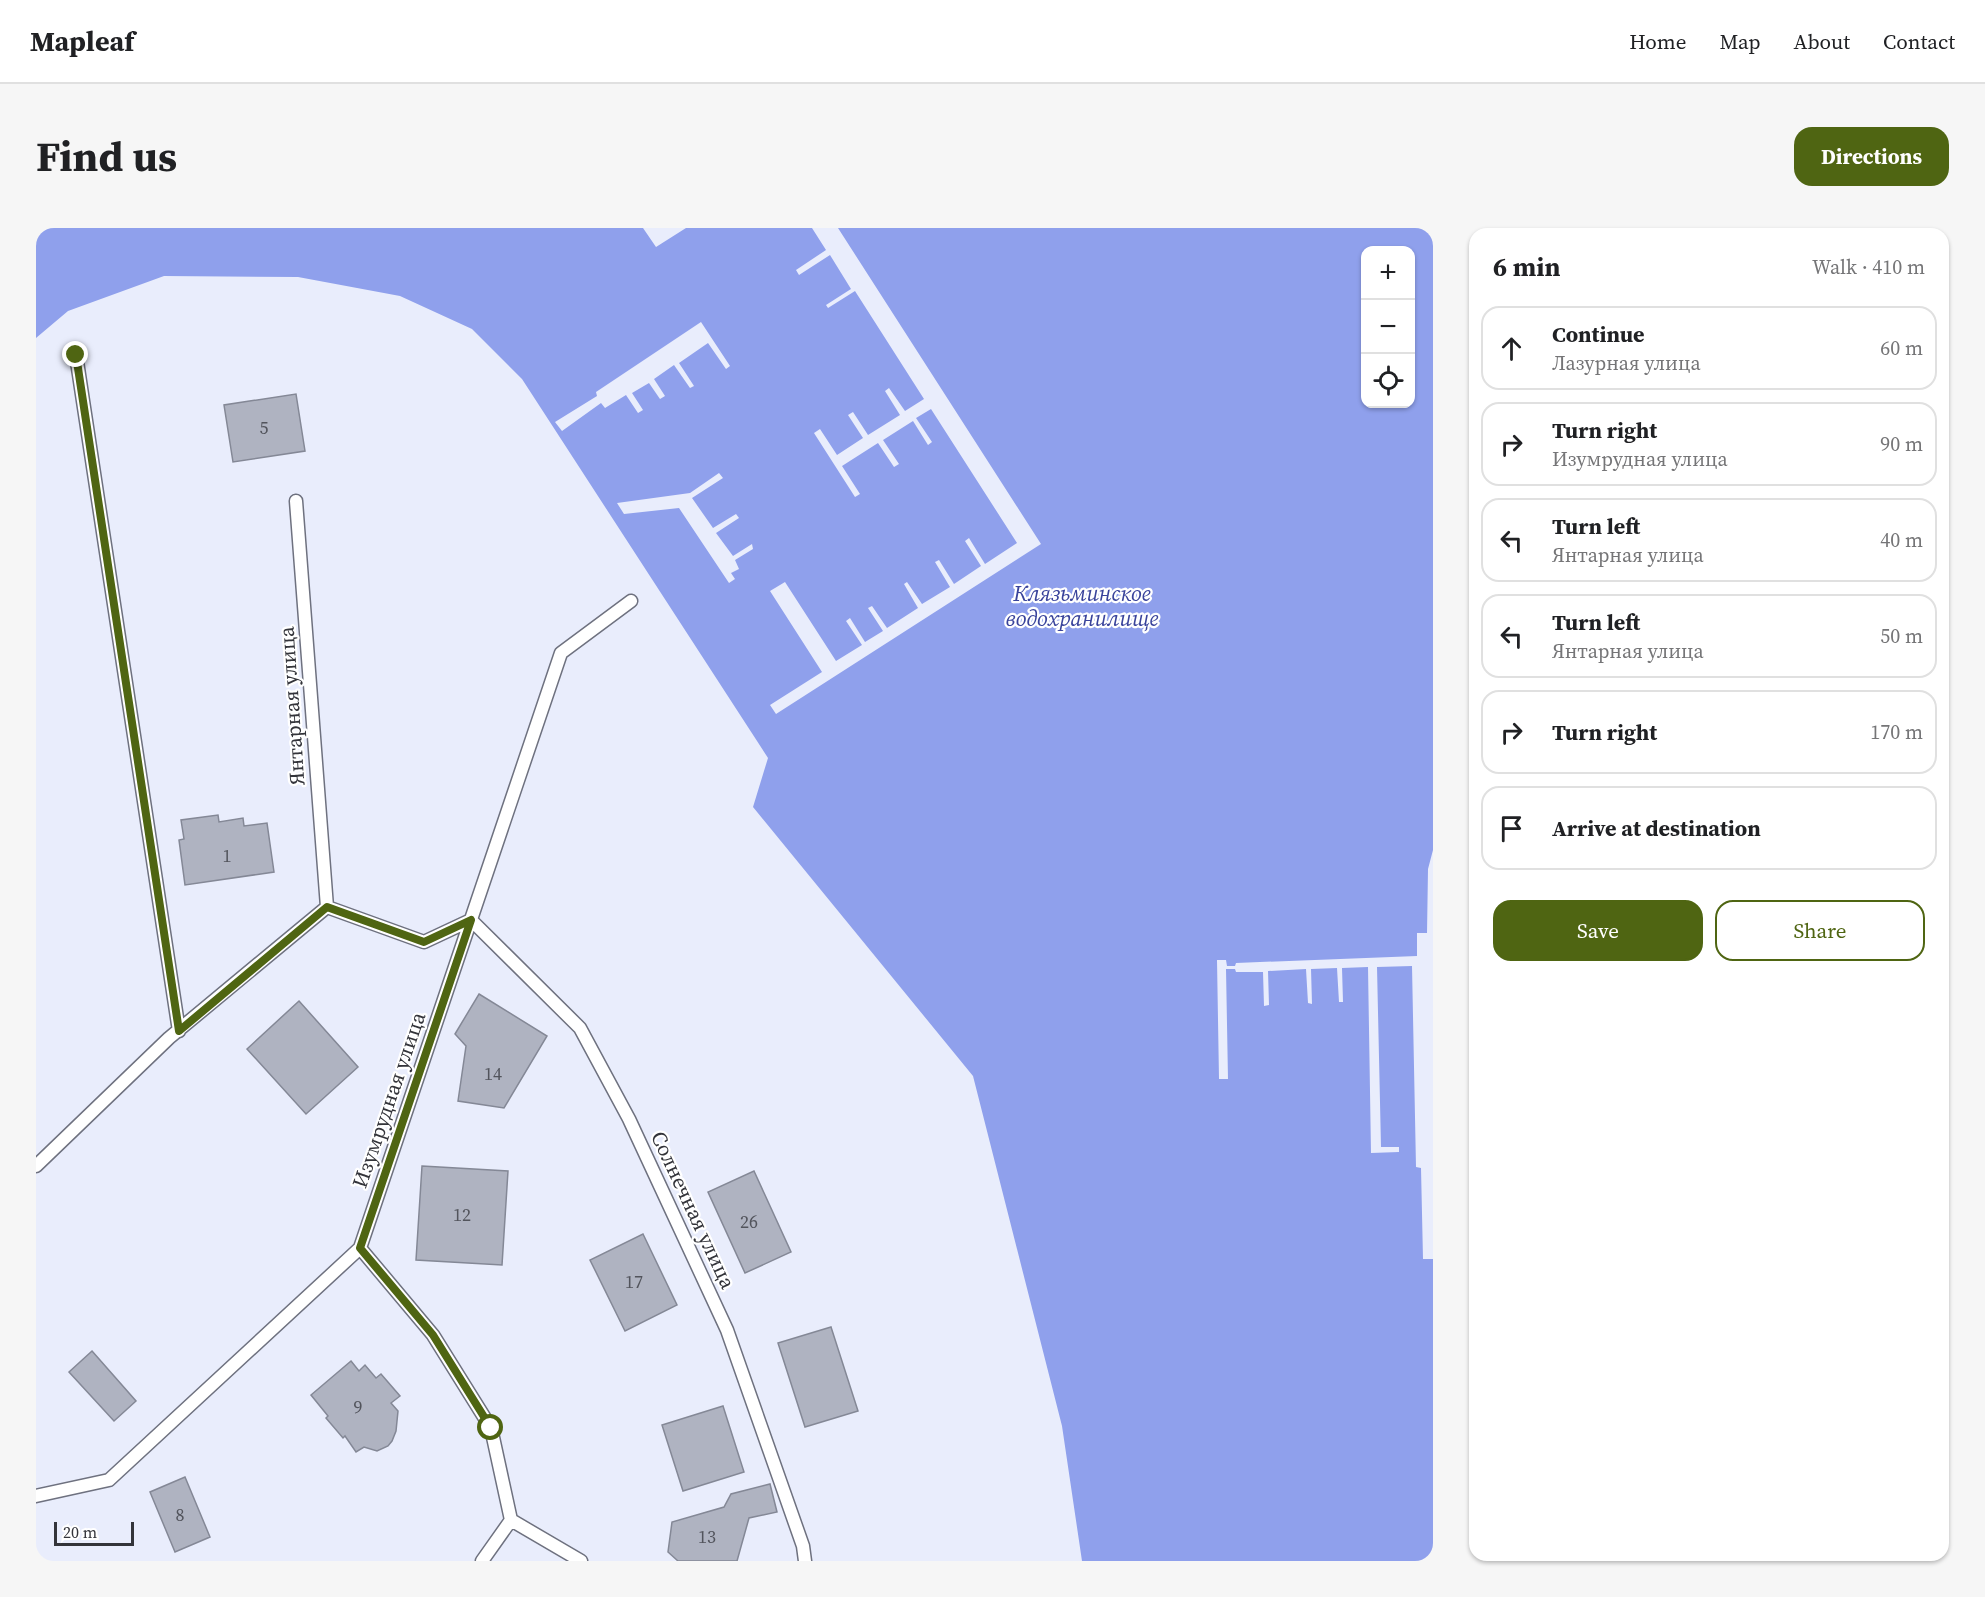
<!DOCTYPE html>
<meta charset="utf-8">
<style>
body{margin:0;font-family:"Source Serif 4",serif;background:#f6f6f6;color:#202124}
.controls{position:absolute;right:18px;top:18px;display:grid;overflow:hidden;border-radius:12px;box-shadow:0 2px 4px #0004}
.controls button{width:54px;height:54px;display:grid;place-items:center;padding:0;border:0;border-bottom:2px solid #e0e0e0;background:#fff;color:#202124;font:30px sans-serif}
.scale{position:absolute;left:18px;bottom:15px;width:80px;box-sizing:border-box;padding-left:6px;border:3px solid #33343a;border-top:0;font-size:16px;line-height:21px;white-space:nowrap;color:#33343a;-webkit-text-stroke:4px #fff;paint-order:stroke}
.stop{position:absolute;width:18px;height:18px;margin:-14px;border:4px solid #4f6512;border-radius:50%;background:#fff}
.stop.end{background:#4f6512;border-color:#fff;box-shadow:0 2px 6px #0008}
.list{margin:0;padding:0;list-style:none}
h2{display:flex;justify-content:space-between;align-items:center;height:78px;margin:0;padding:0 24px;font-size:26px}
h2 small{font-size:20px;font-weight:400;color:#757577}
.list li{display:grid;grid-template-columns:39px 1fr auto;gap:18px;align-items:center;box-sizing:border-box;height:84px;margin:0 12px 12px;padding:0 12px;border:2px solid #e0e0e0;border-radius:18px}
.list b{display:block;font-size:22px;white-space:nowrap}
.list p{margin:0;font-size:20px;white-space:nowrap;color:#757577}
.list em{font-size:20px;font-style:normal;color:#757577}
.actions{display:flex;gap:12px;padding:18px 24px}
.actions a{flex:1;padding:14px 0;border:2px solid #4f6512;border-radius:18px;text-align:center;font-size:21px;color:#4f6512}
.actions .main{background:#4f6512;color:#fff}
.icon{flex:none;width:33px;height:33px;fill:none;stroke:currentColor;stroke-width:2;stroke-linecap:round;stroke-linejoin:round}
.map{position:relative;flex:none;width:1397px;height:1333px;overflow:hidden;border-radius:18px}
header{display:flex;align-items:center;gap:36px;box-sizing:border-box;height:84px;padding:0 30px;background:#fff;border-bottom:2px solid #e0e0e0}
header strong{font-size:28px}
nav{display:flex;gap:33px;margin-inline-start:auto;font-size:21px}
.intro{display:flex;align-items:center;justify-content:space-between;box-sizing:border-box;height:144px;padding:0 36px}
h1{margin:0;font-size:42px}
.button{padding:15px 27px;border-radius:18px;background:#4f6512;color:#fff;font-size:21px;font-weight:700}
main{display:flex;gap:36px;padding:0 36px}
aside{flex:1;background:#fff;border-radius:18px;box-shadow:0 2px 4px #0004}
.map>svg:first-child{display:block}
</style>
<header>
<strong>Mapleaf</strong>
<nav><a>Home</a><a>Map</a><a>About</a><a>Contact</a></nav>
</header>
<div class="intro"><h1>Find us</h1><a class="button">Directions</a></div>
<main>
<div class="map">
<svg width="1397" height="1333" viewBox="0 0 1397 1333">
<rect width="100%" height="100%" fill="#e9edfc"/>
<path fill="#8fa0ec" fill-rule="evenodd" d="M 0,0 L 1397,0 L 1397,622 L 1392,641 L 1391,705 L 1397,885 L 1397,1333 L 1046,1333 L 1026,1198 L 937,848 L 717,579 L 732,530 L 486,151 L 436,101 L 364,68 L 262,49 L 128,48 L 32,83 L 0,110 ZM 1330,22 L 1374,22 L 1374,176 L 1330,176 Z"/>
<path fill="#e9edfc" d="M 607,0 L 650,0 L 620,19 Z
M 776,0 L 802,0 L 1005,316 L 740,486 L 734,477 L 786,444 L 734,363 L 749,354 L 800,433 L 826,417 L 810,393 L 814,390 L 829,414 L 847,403 L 832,380 L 836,378 L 851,400 L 882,380 L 868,356 L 871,354 L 886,376 L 914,359 L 899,334 L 903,332 L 918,356 L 945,338 L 929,313 L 933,310 L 949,336 L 981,315 L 895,181 L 880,190 L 896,214 L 892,217 L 877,193 L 847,212 L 863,236 L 858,239 L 842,215 L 806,238 L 824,266 L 819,269 L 778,205 L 784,201 L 801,227 L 827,210 L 812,187 L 817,184 L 832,207 L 864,187 L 849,163 L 853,160 L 869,183 L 888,171 L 819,63 L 792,80 L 790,77 L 815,61 L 794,27 L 763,47 L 760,42 L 790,22 Z
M 665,94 L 694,138 L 690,141 L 672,115 L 643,135 L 658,158 L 654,160 L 638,137 L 618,151 L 629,168 L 624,171 L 613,155 L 596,165 L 607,182 L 602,185 L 590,167 L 569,180 L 565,175 L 526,203 L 519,194 L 561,168 L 560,164 Z
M 683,245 L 687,250 L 656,270 L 677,300 L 700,286 L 703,290 L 680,305 L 697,328 L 716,316 L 717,321 L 699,332 L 703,341 L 695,345 L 699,351 L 693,355 L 643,280 L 588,286 L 581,275 L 654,265 Z
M 1381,705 L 1394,705 L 1397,792 L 1397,1031 L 1387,1031 L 1385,940 L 1380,939 L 1376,738 L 1341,739 L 1345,919 L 1363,919 L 1363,924 L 1335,925 L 1332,739 L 1306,740 L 1307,774 L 1303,774 L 1301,740 L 1275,741 L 1276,776 L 1272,775 L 1270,741 L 1232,743 L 1233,777 L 1228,778 L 1227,744 L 1200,744 L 1199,741 L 1190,741 L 1192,851 L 1183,851 L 1181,732 L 1190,732 L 1191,738 L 1199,738 L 1200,735 L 1381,728 Z"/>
<path fill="#afb3c1" stroke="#848896" stroke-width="1.5" d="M 260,166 L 269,223 L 197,234 L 188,177 Z
M 182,587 L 183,594 L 207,590 L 208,598 L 231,595 L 238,644 L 149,657 L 143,612 L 148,611 L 145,592 Z
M 443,766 L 511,808 L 468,880 L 422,873 L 430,818 L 419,806 Z
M 263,773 L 322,839 L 270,886 L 211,821 Z
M 386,938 L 472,943 L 466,1037 L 380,1032 Z
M 718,943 L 755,1024 L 709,1045 L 672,964 Z
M 607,1006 L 641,1077 L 589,1103 L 554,1032 Z
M 795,1099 L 822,1183 L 769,1199 L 742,1115 Z
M 56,1123 L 100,1173 L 78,1193 L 33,1144 Z
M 315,1133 L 323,1143 L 329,1137 L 340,1150 L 345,1146 L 364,1168 L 355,1175 L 362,1183 L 360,1203 L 356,1213 L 352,1218 L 341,1223 L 328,1219 L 320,1224 L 309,1208 L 307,1210 L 290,1190 L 292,1188 L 275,1167 Z
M 687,1178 L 708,1244 L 647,1263 L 626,1197 Z
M 149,1249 L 174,1309 L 139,1324 L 114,1264 Z
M 734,1256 L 741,1284 L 713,1290 L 701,1333 L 642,1333 L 632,1324 L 636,1294 L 688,1279 L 695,1266 Z"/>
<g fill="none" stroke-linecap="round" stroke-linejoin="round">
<g stroke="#6e717f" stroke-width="15">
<path id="service" d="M 40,127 L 143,803
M 260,273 L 291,679
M 0,938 L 133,810 L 291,679 L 388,714 L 435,692 L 544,800 L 593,891 L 691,1102 L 767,1318 L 769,1333
M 324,1020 L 397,1107 L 455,1200 L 475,1292 L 446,1333
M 0,1268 L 73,1252 L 324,1020 L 525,425 L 595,373
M 475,1292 L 545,1333"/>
</g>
<use href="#service" stroke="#fff" stroke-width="12"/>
</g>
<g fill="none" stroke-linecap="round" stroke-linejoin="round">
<path stroke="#4f6512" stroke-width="8" d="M 40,127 L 143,803 L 291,679 L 388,714 L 435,692 L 324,1020 L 397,1107 L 455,1200"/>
</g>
<g text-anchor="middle" stroke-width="4.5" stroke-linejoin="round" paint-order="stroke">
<g font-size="18" fill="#52545c">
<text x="228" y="206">5</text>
<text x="191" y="634">1</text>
<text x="457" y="852">14</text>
<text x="426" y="993">12</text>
<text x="713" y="1000">26</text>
<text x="598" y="1060">17</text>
<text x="322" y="1185">9</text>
<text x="144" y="1293">8</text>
<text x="671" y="1315">13</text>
</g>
<g font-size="21" fill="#33343a" stroke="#fff">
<text transform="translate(256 478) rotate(-94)" y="7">Янтарная улица</text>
<text transform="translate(353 872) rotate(-71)" y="7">Изумрудная улица</text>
<text transform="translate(657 982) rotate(65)" y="7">Солнечная улица</text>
</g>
<g font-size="22" font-style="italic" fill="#39439b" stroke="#fff">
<text x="1046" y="373">Клязьминское<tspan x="1046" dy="25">водохранилище</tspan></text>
</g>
</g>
</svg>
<div class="controls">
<button>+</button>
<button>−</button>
<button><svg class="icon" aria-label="locate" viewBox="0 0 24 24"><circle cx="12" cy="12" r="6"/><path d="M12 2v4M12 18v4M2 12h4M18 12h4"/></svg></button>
</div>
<div class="scale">20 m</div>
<div class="stop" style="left:455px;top:1200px"></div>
<div class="stop end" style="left:40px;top:127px"></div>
</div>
<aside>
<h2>6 min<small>Walk · 410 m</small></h2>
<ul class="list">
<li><svg class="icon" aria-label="ahead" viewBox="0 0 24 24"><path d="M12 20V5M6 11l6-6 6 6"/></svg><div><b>Continue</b><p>Лазурная улица</p></div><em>60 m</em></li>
<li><svg class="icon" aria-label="right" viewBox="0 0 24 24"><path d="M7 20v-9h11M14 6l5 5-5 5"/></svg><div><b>Turn right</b><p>Изумрудная улица</p></div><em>90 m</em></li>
<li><svg class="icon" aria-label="left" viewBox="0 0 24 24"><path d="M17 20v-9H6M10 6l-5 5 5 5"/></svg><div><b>Turn left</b><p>Янтарная улица</p></div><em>40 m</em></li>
<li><svg class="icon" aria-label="left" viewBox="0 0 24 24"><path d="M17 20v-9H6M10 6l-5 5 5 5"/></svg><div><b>Turn left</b><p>Янтарная улица</p></div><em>50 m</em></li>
<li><svg class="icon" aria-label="right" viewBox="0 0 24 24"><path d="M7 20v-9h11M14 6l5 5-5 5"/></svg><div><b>Turn right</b></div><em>170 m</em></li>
<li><svg class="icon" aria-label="arrive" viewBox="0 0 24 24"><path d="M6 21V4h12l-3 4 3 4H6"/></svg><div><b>Arrive at destination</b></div></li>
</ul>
<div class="actions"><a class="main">Save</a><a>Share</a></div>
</aside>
</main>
